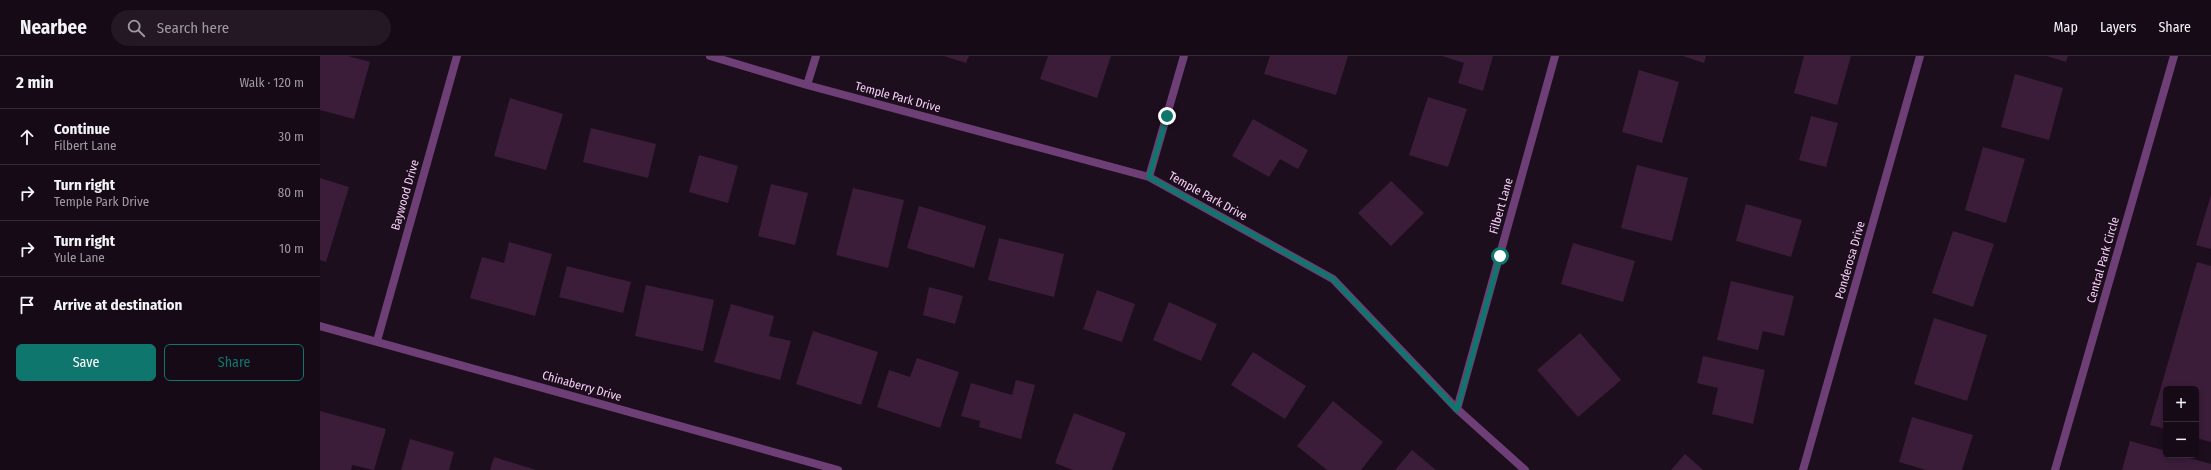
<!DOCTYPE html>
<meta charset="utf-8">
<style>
body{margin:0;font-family:"Fira Sans Condensed",sans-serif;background:#231823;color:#f1f3f6}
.controls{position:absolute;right:12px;bottom:12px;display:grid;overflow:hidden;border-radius:6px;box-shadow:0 2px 6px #0003}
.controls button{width:36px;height:36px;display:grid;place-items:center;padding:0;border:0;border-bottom:1px solid #352b35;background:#160a16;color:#f1f3f6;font:20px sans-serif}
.stop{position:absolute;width:12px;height:12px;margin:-9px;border:3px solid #0f766e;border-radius:50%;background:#fff}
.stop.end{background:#0f766e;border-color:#fff;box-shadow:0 1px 4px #0008}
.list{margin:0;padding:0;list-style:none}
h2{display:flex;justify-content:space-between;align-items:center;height:52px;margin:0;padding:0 16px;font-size:17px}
h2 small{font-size:13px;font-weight:400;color:#9e9aa1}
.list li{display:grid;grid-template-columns:26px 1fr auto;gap:12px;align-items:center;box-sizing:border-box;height:56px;padding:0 16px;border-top:1px solid #352b35}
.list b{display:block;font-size:15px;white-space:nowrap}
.list p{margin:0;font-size:13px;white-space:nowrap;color:#9e9aa1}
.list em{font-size:13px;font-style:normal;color:#9e9aa1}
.actions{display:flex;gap:8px;padding:12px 16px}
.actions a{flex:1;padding:9px 0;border:1px solid #0f766e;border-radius:6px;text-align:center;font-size:14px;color:#0f766e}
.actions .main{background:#0f766e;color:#fff}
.icon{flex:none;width:22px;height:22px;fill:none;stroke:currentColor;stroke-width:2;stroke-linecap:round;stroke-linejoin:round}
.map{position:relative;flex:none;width:1891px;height:414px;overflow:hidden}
header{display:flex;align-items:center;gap:24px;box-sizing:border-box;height:56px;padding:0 20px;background:#160a16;border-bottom:1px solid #352b35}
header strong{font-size:19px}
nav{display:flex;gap:22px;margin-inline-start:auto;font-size:14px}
.search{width:280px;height:36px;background:#231823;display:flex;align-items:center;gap:10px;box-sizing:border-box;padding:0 14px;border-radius:22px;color:#9e9aa1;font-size:15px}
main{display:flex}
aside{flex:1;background:#160a16}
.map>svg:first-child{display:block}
</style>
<header>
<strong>Nearbee</strong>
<div class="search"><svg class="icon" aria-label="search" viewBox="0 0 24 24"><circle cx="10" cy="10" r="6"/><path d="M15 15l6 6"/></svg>Search here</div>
<nav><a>Map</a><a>Layers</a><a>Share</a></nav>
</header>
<main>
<aside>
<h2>2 min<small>Walk · 120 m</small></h2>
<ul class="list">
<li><svg class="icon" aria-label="ahead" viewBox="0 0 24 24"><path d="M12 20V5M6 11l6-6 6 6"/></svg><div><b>Continue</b><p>Filbert Lane</p></div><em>30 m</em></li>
<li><svg class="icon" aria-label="right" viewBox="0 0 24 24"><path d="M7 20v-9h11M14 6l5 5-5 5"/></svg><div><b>Turn right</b><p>Temple Park Drive</p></div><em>80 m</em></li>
<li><svg class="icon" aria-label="right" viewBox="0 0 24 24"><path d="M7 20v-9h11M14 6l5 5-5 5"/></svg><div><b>Turn right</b><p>Yule Lane</p></div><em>10 m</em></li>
<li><svg class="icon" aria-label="arrive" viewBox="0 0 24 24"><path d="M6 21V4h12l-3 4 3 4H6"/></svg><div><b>Arrive at destination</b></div></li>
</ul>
<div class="actions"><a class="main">Save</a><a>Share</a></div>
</aside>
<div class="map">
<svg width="1891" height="414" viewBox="0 0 1891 414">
<rect width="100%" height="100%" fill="#1d0e1d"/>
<path fill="#3b1d3a" d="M 0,0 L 28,0 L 50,6 L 34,63 L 0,54 Z
M 624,0 L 649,0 L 646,7 Z
M 728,0 L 791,0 L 777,42 L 720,23 Z
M 950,0 L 1028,0 L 1016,39 L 944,18 Z
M 1122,0 L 1173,0 L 1163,35 L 1138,27 L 1144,7 Z
M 1363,0 L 1386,0 L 1384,7 Z
M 1484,0 L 1531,0 L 1517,49 L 1474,37 Z
M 1727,0 L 1748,0 L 1746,6 Z
M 1319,14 L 1359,26 L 1342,87 L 1302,76 Z
M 1695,18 L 1743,32 L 1729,84 L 1681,71 Z
M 1108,41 L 1147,53 L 1128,111 L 1089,99 Z
M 190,42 L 243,58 L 226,114 L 174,100 Z
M 1491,60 L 1518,67 L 1506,111 L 1479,104 Z
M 933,63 L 988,94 L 978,113 L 960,103 L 949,121 L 912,100 Z
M 271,72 L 336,88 L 328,122 L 263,106 Z
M 1663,91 L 1705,103 L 1686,167 L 1645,154 Z
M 379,99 L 418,110 L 408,147 L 369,136 Z
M 1317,109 L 1368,122 L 1352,185 L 1301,172 Z
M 0,122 L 29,131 L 6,206 L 0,204 Z
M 1071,125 L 1104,157 L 1071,190 L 1038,157 Z
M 451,128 L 488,137 L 475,189 L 438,180 Z
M 533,132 L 584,144 L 568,212 L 516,199 Z
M 1891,139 L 1891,193 L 1876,189 Z
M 1426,148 L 1482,164 L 1471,201 L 1416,185 Z
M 599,150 L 666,170 L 654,212 L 587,192 Z
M 1633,175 L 1674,188 L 1653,251 L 1612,237 Z
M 679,182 L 744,198 L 734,241 L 668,224 Z
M 189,186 L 232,198 L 215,260 L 150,242 L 162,201 L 184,207 Z
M 1253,187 L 1315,205 L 1303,246 L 1241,228 Z
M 1877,206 L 1891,210 L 1891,386 L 1876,382 L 1876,333 L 1846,333 L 1846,373 L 1830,369 Z
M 247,210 L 311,226 L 303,257 L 239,241 Z
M 1411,225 L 1474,240 L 1464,280 L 1443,275 L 1438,294 L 1397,284 Z
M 326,229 L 394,244 L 383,295 L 315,280 Z
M 609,231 L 643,240 L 635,268 L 603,259 Z
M 777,234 L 815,248 L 802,286 L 763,273 Z
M 849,246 L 897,268 L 881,305 L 833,284 Z
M 411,248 L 454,260 L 449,280 L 471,285 L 460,324 L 394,306 Z
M 1614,262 L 1667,279 L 1647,345 L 1594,328 Z
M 493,275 L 558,296 L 541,349 L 476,328 Z
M 1260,277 L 1301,324 L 1258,361 L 1217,314 Z
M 933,296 L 986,330 L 965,363 L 911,329 Z
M 1383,300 L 1445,314 L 1433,368 L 1392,358 L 1398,332 L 1377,327 Z
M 597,302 L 639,316 L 620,372 L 557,351 L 569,314 L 590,321 Z
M 696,324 L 715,329 L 701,383 L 659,371 L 660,365 L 641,360 L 651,327 L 692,339 Z
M 1013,345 L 1063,386 L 1041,414 L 1007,414 L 977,390 Z
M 0,355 L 66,373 L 54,414 L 32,409 L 31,414 L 0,414 Z
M 754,357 L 806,377 L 792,414 L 753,414 L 735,407 Z
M 1592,361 L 1653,379 L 1642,414 L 1606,414 L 1579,406 Z
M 90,383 L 134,396 L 129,414 L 81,414 Z
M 1810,385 L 1846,395 L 1846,399 L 1859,399 L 1891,408 L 1891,414 L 1802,414 Z
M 1092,394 L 1116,414 L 1075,414 Z
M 1365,398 L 1383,414 L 1351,414 Z
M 174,401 L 216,414 L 170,414 Z"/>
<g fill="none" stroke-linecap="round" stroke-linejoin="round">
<path stroke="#6e3f76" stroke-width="8" d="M 390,0 L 487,29 L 829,121 L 1013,223 L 1137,353 L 1205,414
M 487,29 L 496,0
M 829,121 L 864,0
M 0,270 L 518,414
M 57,285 L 137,0
M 1137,353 L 1235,0
M 1483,414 L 1600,0
M 1735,414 L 1854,0"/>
</g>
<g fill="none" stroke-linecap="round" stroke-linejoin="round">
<path stroke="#0f766e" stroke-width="5" d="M 847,60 L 829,121 L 1013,223 L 1137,354 L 1180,200"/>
</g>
<g text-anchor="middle" stroke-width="3" stroke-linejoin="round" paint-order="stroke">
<g font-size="12" fill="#f6d0f9" stroke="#1d0e1d">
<text transform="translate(578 41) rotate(15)" y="4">Temple Park Drive</text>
<text transform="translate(85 139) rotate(-74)" y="4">Baywood Drive</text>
<text transform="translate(888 140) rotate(29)" y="4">Temple Park Drive</text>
<text transform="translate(1181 150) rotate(-74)" y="4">Filbert Lane</text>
<text transform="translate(1530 204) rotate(-74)" y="4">Ponderosa Drive</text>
<text transform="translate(1783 204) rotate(-74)" y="4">Central Park Circle</text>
<text transform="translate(262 330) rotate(16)" y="4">Chinaberry Drive</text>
</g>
</g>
</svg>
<div class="controls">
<button>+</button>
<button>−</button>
</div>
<div class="stop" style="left:1180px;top:200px"></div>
<div class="stop end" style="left:847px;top:60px"></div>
</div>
</main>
